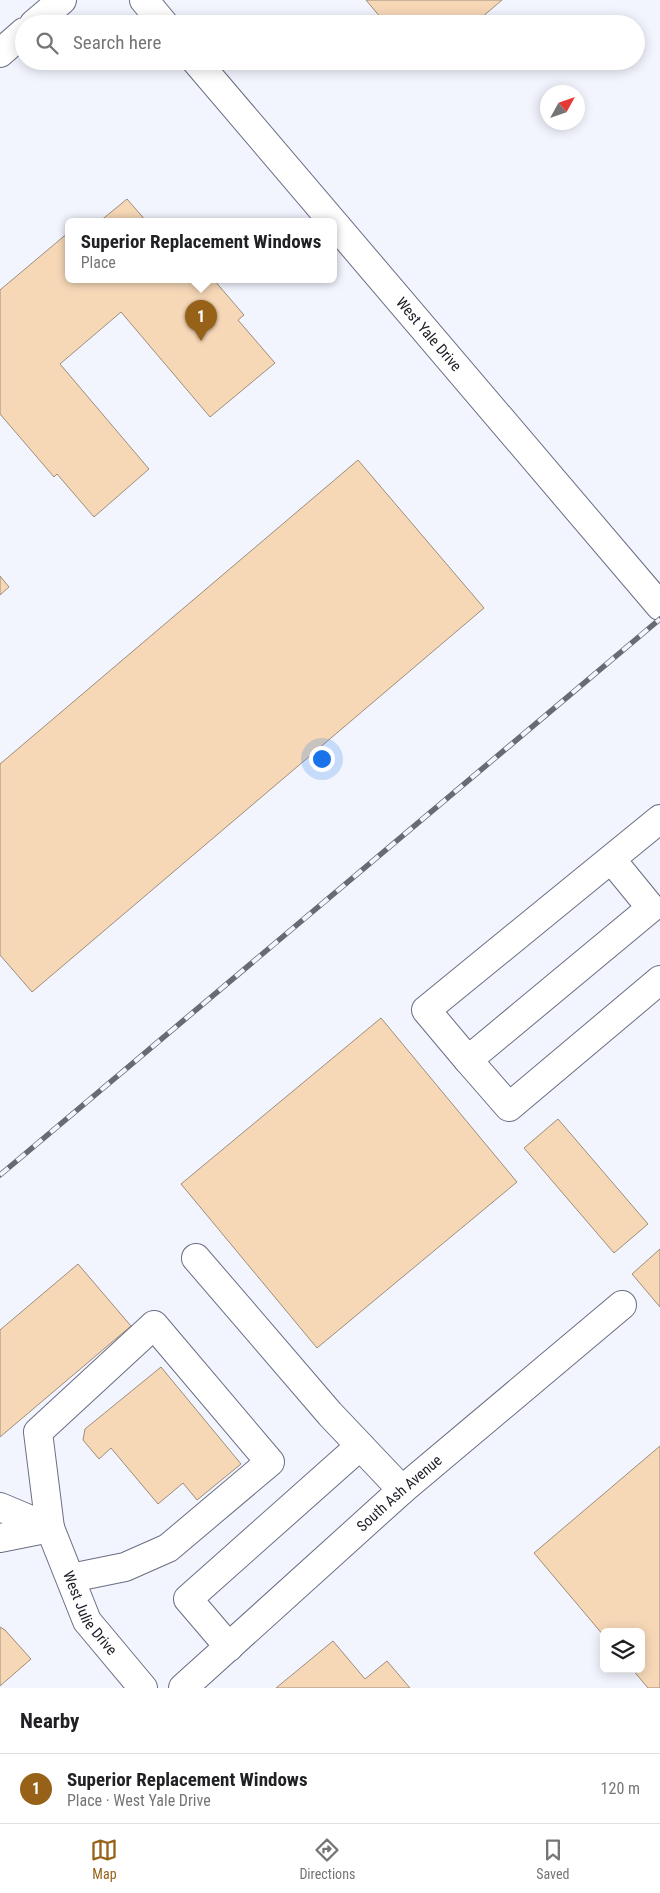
<!DOCTYPE html>
<meta charset="utf-8">
<style>
body{margin:0;font-family:"Roboto Condensed",sans-serif;background:#f6f6f6;color:#202124}
.controls{position:absolute;right:15px;bottom:15px;display:grid;overflow:hidden;border-radius:8px;box-shadow:0 2px 12px #0003}
.controls button{width:45px;height:45px;display:grid;place-items:center;padding:0;border:0;border-bottom:1px solid #e0e0e0;background:#fff;color:#202124;font:25px sans-serif}
.compass{position:absolute;left:540px;top:85px;width:45px;height:45px;border-radius:50%;background:#fff;box-shadow:0 2px 12px #0003;rotate:50deg}
.you{position:absolute;left:321px;top:758px;width:18px;height:18px;margin:-12px;border:4px solid #fff;border-radius:50%;background:#1a73e8;box-shadow:0 0 0 8px #1a73e833}
.badge{display:grid;place-items:center;width:32px;height:32px;border-radius:50%;background:#976218;color:#fff;font-size:16px;font-weight:700}
.pin{position:absolute;translate:-50% -41px;filter:drop-shadow(0 1px 2px #0008)}
.pin::after{content:'';position:absolute;top:26px;width:18px;height:15px;background:inherit;clip-path:polygon(0 0,100% 0,50% 100%)}
.popup{position:absolute;left:65px;top:218px;width:272px;height:65px;box-sizing:border-box;display:grid;place-content:center;border-radius:8px;background:#fff;filter:drop-shadow(0 1px 4px #0005);font-size:16px;white-space:nowrap;color:#757577}
.popup b{font-size:19px;color:#202124}
.popup::after{content:'';position:absolute;left:50%;top:100%;margin-left:-10px;border:10px solid transparent;border-top-color:#fff}
.list{margin:0;padding:0;list-style:none}
h2{display:flex;justify-content:space-between;align-items:center;height:65px;margin:0;padding:0 20px;font-size:21px}
h2 small{font-size:16px;font-weight:400;color:#757577}
.list li{display:grid;grid-template-columns:32px 1fr auto;gap:15px;align-items:center;box-sizing:border-box;height:70px;padding:0 20px;border-top:1px solid #e0e0e0}
.list b{display:block;font-size:19px;white-space:nowrap}
.list p{margin:0;font-size:16px;white-space:nowrap;color:#757577}
.list em{font-size:16px;font-style:normal;color:#757577}
.icon{flex:none;width:28px;height:28px;fill:none;stroke:currentColor;stroke-width:2;stroke-linecap:round;stroke-linejoin:round}
.map{position:relative;flex:none;width:660px;height:1688px;overflow:hidden}
.search{position:absolute;background:#fff;box-shadow:0 2px 12px #0003;left:15px;right:15px;top:15px;height:55px;display:flex;align-items:center;gap:12px;box-sizing:border-box;padding:0 18px;border-radius:28px;color:#757577;font-size:19px}
.sheet{height:135px;background:#fff}
nav{display:flex;justify-content:space-around;align-items:center;box-sizing:border-box;height:70px;border-top:1px solid #e0e0e0;background:#fff;font-size:14px;color:#757577}
nav a{display:grid;justify-items:center;gap:2px}
nav .on{color:#976218}
.map>svg:first-child{display:block}
</style>
<div class="map">
<svg width="660" height="1688" viewBox="0 0 660 1688">
<rect width="100%" height="100%" fill="#f2f4fe"/>
<path fill="#f6d8b7" stroke="#9d8d7b" d="M 366,0 L 502,0 L 474,24 L 386,24 Z
M 418,61 L 430,61 L 423,67 Z
M 127,199 L 147,222 L 99,222 Z
M 69,232 L 69,280 L 214,280 L 244,315 L 238,320 L 275,363 L 210,417 L 121,312 L 60,364 L 149,469 L 94,517 L 57,474 L 54,477 L 0,414 L 0,290 Z
M 358,460 L 484,608 L 32,992 L 0,955 L 0,764 Z
M 0,576 L 9,587 L 0,595 Z
M 381,1018 L 517,1182 L 317,1348 L 181,1184 Z
M 558,1119 L 648,1224 L 614,1253 L 524,1148 Z
M 660,1249 L 660,1307 L 632,1274 Z
M 78,1264 L 131,1326 L 0,1437 L 0,1330 Z
M 161,1367 L 241,1464 L 197,1500 L 183,1483 L 158,1504 L 111,1448 L 99,1459 L 83,1440 L 85,1429 Z
M 660,1446 L 660,1688 L 648,1688 L 632,1669 L 641,1669 L 641,1632 L 604,1632 L 604,1636 L 534,1553 Z
M 0,1627 L 5,1630 L 31,1659 L 0,1686 Z
M 333,1641 L 365,1679 L 387,1661 L 410,1688 L 276,1688 Z"/>
<g fill="none" stroke-linecap="round" stroke-linejoin="round">
<g stroke="#6a6e82" stroke-width="30">
<g id="minor">
<path d="M 144,0 L 164,24"/>
<path id="s1" d="M 196,61 L 660,606"/>
<path d="M 611,859 L 651,908 L 468,1060 L 426,1010 L 660,819"/>
<path d="M 468,1060 L 509,1107 L 660,980"/>
<path d="M 196,1258 L 330,1414 L 402,1490"/>
<path d="M 0,1507 L 50,1528"/>
<path d="M 0,1538 L 50,1528"/>
<path id="s2" d="M 71,1578 L 125,1567 L 168,1548 L 270,1462 L 154,1325 L 38,1432 L 50,1528 L 87,1621 L 143,1688"/>
<path d="M 229,1647 L 188,1599 L 360,1446"/>
<path id="s3" d="M 183,1688 L 402,1490 L 622,1305"/>
</g>
</g>
<g stroke="#6a6e82" stroke-width="30">
<path id="major" d="M 34,24 L 62,0
M 0,53 L 24,32"/>
</g>
<use href="#minor" stroke="#fff" stroke-width="28"/>
<use href="#major" stroke="#fff" stroke-width="28"/>
<g stroke="#696b73" stroke-width="5.5">
<path id="rail" d="M 0,1175 L 660,619"/>
</g>
<use href="#rail" stroke="#f2f4fe" stroke-width="4" stroke-dasharray="11" stroke-linecap="butt"/>
</g>
<g text-anchor="middle" stroke-width="4" stroke-linejoin="round" paint-order="stroke">
<g font-size="15" fill="#1b1d25" stroke="#f2f4fe">
<text dy="5" stroke="none"><textPath href="#s1" startOffset="359">West Yale Drive</textPath></text>
<text dy="5" stroke="none"><textPath href="#s3" startOffset="291">South Ash Avenue</textPath></text>
<text dy="5" stroke="none"><textPath href="#s2" startOffset="764">West Julie Drive</textPath></text>
</g>
</g>
</svg>
<div class="controls">
<button><svg class="icon" aria-label="layers" viewBox="0 0 24 24"><path d="M12 4l9 5-9 5-9-5zM3 14l9 5 9-5"/></svg></button>
</div>
<svg class="compass" viewBox="-18 -18 36 36"><path d="M0-13l5 13h-10z" fill="#e53935"/><path d="M0 13l5-13h-10z" fill="#757577"/></svg>
<div class="you"></div>
<div class="pin badge" style="left:201px;top:341px">1</div>
<div class="popup"><b>Superior Replacement Windows</b>Place</div>
<div class="search"><svg class="icon" aria-label="search" viewBox="0 0 24 24"><circle cx="10" cy="10" r="6"/><path d="M15 15l6 6"/></svg>Search here</div>
</div>
<section class="sheet">
<h2>Nearby<small></small></h2>
<ul class="list">
<li><span class="badge">1</span><div><b>Superior Replacement Windows</b><p>Place · West Yale Drive</p></div><em>120 m</em></li>
</ul>
</section>
<nav>
<a class="on"><svg class="icon" aria-label="map" viewBox="0 0 24 24"><path d="M3 6l6-2 6 2 6-2v14l-6 2-6-2-6 2zM9 4v14M15 6v14"/></svg>Map</a>
<a><svg class="icon" aria-label="directions" viewBox="0 0 24 24"><path d="M12 3l9 9-9 9-9-9zM9 14v-3h6M13 9l2 2-2 2"/></svg>Directions</a>
<a><svg class="icon" aria-label="saved" viewBox="0 0 24 24"><path d="M7 4h10v16l-5-4-5 4z"/></svg>Saved</a>
</nav>
